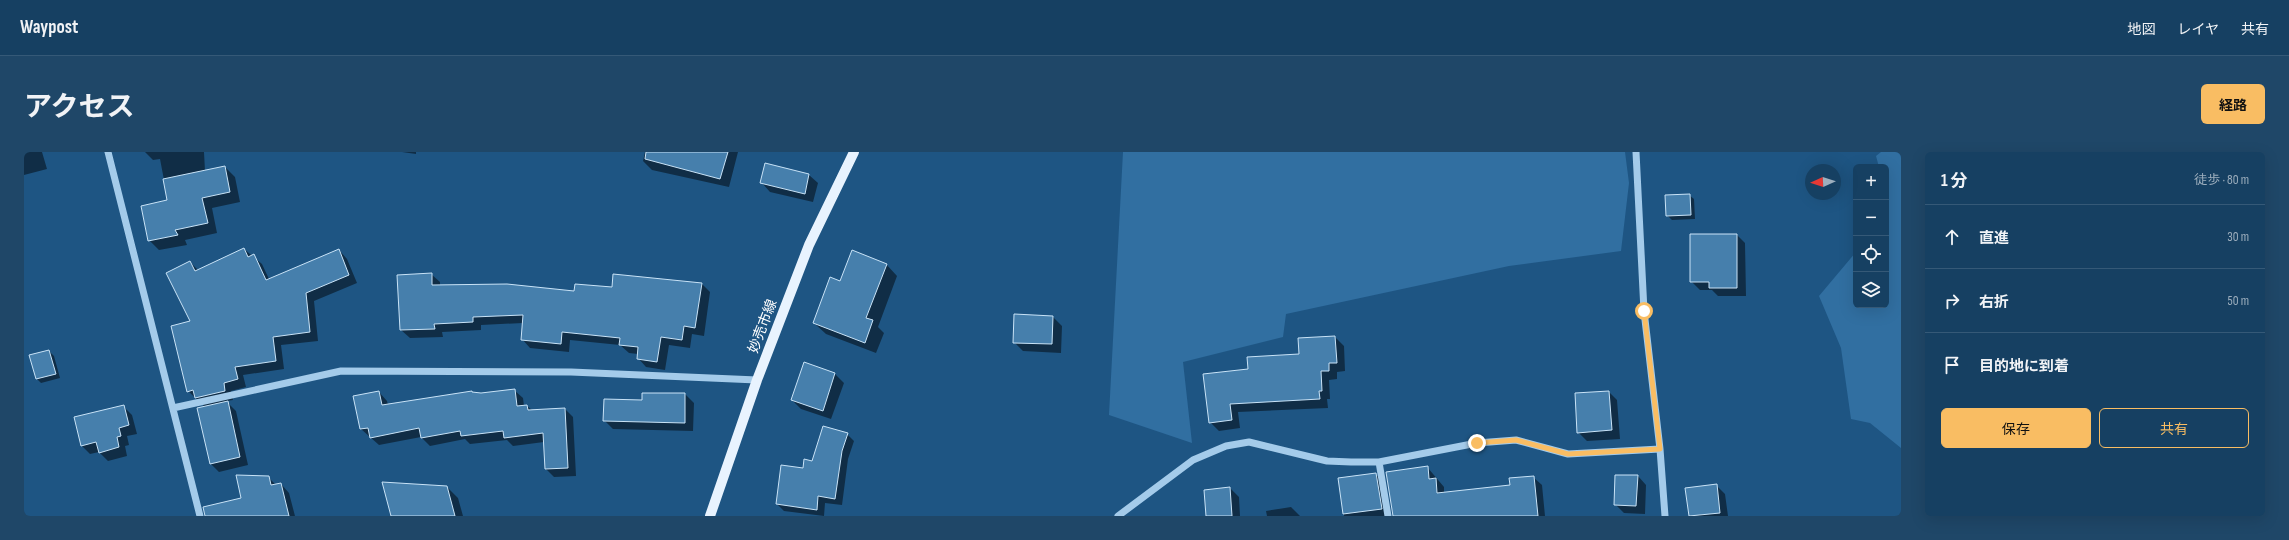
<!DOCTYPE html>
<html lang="ja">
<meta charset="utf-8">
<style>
body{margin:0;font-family:"Sofia Sans Condensed","Noto Sans JP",sans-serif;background:#1f4768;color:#f1f3f6}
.controls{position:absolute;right:12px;top:12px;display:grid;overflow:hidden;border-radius:6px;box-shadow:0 4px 16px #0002}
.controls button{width:36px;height:36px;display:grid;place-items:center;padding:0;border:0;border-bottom:1px solid #355977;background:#164062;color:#f1f3f6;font:20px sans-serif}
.compass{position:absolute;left:1781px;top:12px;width:36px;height:36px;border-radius:50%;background:#164062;box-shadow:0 4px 16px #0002;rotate:267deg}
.stop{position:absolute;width:12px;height:12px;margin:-9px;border:3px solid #f9bd63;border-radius:50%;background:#fff}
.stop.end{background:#f9bd63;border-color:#fff;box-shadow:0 1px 4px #0008}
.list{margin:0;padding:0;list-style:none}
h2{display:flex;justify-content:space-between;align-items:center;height:52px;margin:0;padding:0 16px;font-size:17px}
h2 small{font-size:13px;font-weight:400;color:#9eafbe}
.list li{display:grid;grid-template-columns:26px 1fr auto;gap:12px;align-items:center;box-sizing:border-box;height:64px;padding:0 16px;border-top:1px solid #355977}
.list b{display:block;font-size:15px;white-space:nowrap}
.list em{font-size:13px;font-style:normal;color:#9eafbe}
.actions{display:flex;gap:8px;padding:12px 16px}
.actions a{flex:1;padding:9px 0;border:1px solid #f9bd63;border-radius:6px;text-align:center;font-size:14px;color:#f9bd63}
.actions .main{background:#f9bd63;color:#111}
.icon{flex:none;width:22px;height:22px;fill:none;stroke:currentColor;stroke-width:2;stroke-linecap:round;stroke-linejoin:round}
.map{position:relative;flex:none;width:1877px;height:364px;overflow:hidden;border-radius:6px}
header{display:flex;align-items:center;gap:24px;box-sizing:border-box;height:56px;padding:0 20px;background:#164062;border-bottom:1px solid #355977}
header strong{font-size:19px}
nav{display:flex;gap:22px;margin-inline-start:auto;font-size:14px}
.intro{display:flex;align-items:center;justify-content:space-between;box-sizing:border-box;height:96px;padding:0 24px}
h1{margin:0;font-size:28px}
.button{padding:10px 18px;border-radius:6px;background:#f9bd63;color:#111;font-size:14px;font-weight:700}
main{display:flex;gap:24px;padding:0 24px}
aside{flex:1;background:#164062;border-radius:6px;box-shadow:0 4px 16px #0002}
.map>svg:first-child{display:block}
</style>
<header>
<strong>Waypost</strong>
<nav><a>地図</a><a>レイヤ</a><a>共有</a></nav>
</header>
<div class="intro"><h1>アクセス</h1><a class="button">経路</a></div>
<main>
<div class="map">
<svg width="1877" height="364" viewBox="0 0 1877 364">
<rect width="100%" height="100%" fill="#1e5583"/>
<path fill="#316fa1" d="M 1099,0 L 1601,0 L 1605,31 L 1597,99 L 1485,114 L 1262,162 L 1259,185 L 1159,210 L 1168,291 L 1085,263 Z
M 1857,0 L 1877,0 L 1877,296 L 1846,271 L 1827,267 L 1817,196 L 1795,144 L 1832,100 L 1832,153 L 1862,153 L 1862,15 L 1855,15 L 1852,4 Z"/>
<path fill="#0007" d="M 0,0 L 18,0 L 23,17 L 0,23 Z
M 121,0 L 180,0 L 181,19 L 201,15 L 211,25 L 216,50 L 188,56 L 193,81 L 161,88 L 163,93 L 135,98 L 125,88 L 144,49 L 136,7 L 129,8 Z
M 378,0 L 392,0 L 392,2 Z
M 621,0 L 714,0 L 705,35 L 628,18 L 619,9 Z
M 785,23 L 794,31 L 789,50 L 746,40 L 738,31 Z
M 1665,43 L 1670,47 L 1671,67 L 1648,68 L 1643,63 Z
M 1713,83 L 1721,91 L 1722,144 L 1694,144 L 1688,138 L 1676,138 L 1667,129 Z
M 220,97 L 238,112 L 245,127 L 315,98 L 323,107 L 333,131 L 290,149 L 294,189 L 257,193 L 260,217 L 219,223 L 222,235 L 207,239 L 209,248 L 202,249 L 212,259 L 224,313 L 195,320 L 186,311 L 181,255 L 164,239 L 167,170 L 166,110 L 175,119 Z
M 862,112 L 873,124 L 854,175 L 860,181 L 852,201 L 802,182 L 790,171 L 817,130 Z
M 407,122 L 416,130 L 416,134 L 551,140 L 678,132 L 686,140 L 680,184 L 668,182 L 666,196 L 645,193 L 641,218 L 622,215 L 614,206 L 614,202 L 605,201 L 596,193 L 546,188 L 545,200 L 506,196 L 498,187 L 499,171 L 457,173 L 457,178 L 418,180 L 419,185 L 386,186 L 377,178 L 374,124 Z
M 991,163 L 1029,165 L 1038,174 L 1037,201 L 999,199 L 990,190 Z
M 1311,185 L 1320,194 L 1321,219 L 1313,220 L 1313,227 L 1305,228 L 1306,247 L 1303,247 L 1304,256 L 1214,260 L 1216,276 L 1195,279 L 1186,270 L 1225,217 L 1276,203 L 1275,187 Z
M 25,199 L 30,204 L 36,226 L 17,231 L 13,227 Z
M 781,211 L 811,222 L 820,231 L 807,267 L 777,257 L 768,248 Z
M 490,238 L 499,246 L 500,254 L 503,254 L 508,258 L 541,257 L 549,265 L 552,324 L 530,325 L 522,317 L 520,290 L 489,294 L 483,288 L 446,292 L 441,287 L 406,294 L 397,285 L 355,293 L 337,277 L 355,240 L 363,249 L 364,253 Z
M 1585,240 L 1593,248 L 1596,287 L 1563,289 L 1554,280 Z
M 619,242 L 661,242 L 670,251 L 669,279 L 589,277 L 580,268 L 619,249 Z
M 99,254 L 108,263 L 113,282 L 103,284 L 105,293 L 101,294 L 103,304 L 84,309 L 75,300 L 66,302 L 58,294 Z
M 823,282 L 830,289 L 824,307 L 818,353 L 801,351 L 800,364 L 760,359 L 753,352 L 780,318 Z
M 1404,316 L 1420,335 L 1420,341 L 1487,334 L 1509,325 L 1518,333 L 1521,364 L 1370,364 Z
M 1351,322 L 1360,330 L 1365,364 L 1320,364 L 1316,327 Z
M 1614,324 L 1622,333 L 1621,362 L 1600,361 L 1591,352 Z
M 244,325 L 252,333 L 257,332 L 265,341 L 271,364 L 212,364 L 219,347 Z
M 1692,333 L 1701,342 L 1704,364 L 1666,364 L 1662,337 Z
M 423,335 L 434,346 L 439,364 L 368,364 Z
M 1206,336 L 1215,345 L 1216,364 L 1183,364 Z
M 1267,355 L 1276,364 L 1243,364 L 1242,359 Z"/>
<path fill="#467fac" stroke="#c9e3f7" d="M 622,0 L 704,0 L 696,27 L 621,7 Z
M 741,11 L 785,22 L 781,42 L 736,31 Z
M 201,14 L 206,40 L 178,46 L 184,71 L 151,78 L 154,83 L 124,89 L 117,54 L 143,48 L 139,27 Z
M 1666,42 L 1667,63 L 1642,64 L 1641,43 Z
M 1666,82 L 1713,82 L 1713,136 L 1685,136 L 1685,130 L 1666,130 Z
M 220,96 L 224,105 L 230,102 L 242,128 L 315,97 L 325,123 L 282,141 L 286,180 L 249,185 L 252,209 L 211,215 L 214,227 L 200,231 L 201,239 L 171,246 L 169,238 L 163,240 L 147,174 L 166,169 L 142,121 L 166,109 L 171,119 Z
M 828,98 L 863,112 L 842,166 L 849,168 L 841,191 L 789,171 L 806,125 L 816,129 Z
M 408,121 L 408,133 L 483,132 L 550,139 L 551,132 L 588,135 L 589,122 L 678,131 L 671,176 L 660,174 L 658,188 L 637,185 L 633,210 L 613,207 L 614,195 L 595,193 L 596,186 L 538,180 L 537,192 L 497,188 L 499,163 L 449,165 L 449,170 L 410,172 L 411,177 L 376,178 L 373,123 Z
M 990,162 L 1029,164 L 1028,192 L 989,191 Z
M 1311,184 L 1313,211 L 1305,211 L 1305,219 L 1297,219 L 1298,239 L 1295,239 L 1296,247 L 1206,252 L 1208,268 L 1185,271 L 1179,222 L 1224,217 L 1223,205 L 1275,202 L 1274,186 Z
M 25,198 L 32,222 L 12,227 L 5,203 Z
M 780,210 L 811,221 L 799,259 L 767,248 Z
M 491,237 L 493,254 L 503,253 L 504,258 L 541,256 L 544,316 L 521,317 L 519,281 L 480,286 L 479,279 L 437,284 L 436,279 L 397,286 L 395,276 L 346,286 L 344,276 L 336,277 L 329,244 L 355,239 L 358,253 L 448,239 L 448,240 L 457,241 Z
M 1585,239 L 1588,278 L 1553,281 L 1551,241 Z
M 618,241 L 661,241 L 661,271 L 579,269 L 580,247 L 618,248 Z
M 204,249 L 216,305 L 186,312 L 173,256 Z
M 100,253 L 105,273 L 95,276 L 97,284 L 93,285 L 95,295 L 75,301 L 72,290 L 57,294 L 50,265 Z
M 799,274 L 824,281 L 818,299 L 811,347 L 794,344 L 793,358 L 752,352 L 757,313 L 779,316 L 780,307 L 788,309 Z
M 1404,314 L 1405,327 L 1412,326 L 1413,341 L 1486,333 L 1485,326 L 1510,324 L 1514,364 L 1369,364 L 1362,320 Z
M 1352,321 L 1358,357 L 1319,362 L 1314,326 Z
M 212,323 L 245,324 L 247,333 L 257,331 L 265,364 L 181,364 L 179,355 L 217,346 Z
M 1591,323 L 1614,323 L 1612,354 L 1590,353 Z
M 358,330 L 423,334 L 431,364 L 367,364 Z
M 1693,332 L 1696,361 L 1665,364 L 1661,336 Z
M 1206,335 L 1208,364 L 1182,364 L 1180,338 Z"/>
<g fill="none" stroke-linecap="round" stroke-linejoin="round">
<path stroke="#a4cbea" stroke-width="7" d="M 84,0 L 176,364
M 1612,0 L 1620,159 L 1636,297 L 1641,364
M 149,256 L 317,219 L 547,220 L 733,228
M 1355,310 L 1364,364
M 1094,364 L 1169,308 L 1202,294 L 1225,290 L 1303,309 L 1327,310 L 1355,310 L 1453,291 L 1492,288 L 1544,302 L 1636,297"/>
<path stroke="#e8f3fe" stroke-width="10" d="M 686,364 L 733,228 L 785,93 L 830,0"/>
</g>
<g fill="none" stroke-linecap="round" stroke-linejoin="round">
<path stroke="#f9bd63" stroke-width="5" d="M 1453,291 L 1492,288 L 1544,302 L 1636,297 L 1620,159"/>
</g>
<g text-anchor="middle" stroke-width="3" stroke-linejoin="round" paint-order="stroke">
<g font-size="14" fill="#fff" stroke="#1e5583">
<text transform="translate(738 174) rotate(-69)" y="5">妙売市線</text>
</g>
</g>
</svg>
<div class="controls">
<button>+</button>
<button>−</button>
<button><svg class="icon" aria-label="locate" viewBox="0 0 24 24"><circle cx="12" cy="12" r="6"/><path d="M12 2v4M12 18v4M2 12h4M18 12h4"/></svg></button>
<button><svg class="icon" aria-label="layers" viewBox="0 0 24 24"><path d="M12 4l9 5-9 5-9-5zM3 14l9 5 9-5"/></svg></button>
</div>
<svg class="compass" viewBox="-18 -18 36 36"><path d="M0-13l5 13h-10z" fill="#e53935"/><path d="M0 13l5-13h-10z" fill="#9eafbe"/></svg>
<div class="stop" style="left:1620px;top:159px"></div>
<div class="stop end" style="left:1453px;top:291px"></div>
</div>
<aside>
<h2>1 分<small>徒歩 · 80 m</small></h2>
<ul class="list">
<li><svg class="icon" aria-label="ahead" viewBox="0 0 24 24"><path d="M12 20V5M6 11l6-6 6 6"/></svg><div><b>直進</b></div><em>30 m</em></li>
<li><svg class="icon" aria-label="right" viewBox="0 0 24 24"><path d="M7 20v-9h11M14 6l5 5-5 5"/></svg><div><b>右折</b></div><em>50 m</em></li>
<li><svg class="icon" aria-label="arrive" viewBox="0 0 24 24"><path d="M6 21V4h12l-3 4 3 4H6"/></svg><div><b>目的地に到着</b></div></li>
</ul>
<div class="actions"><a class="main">保存</a><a>共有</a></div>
</aside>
</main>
